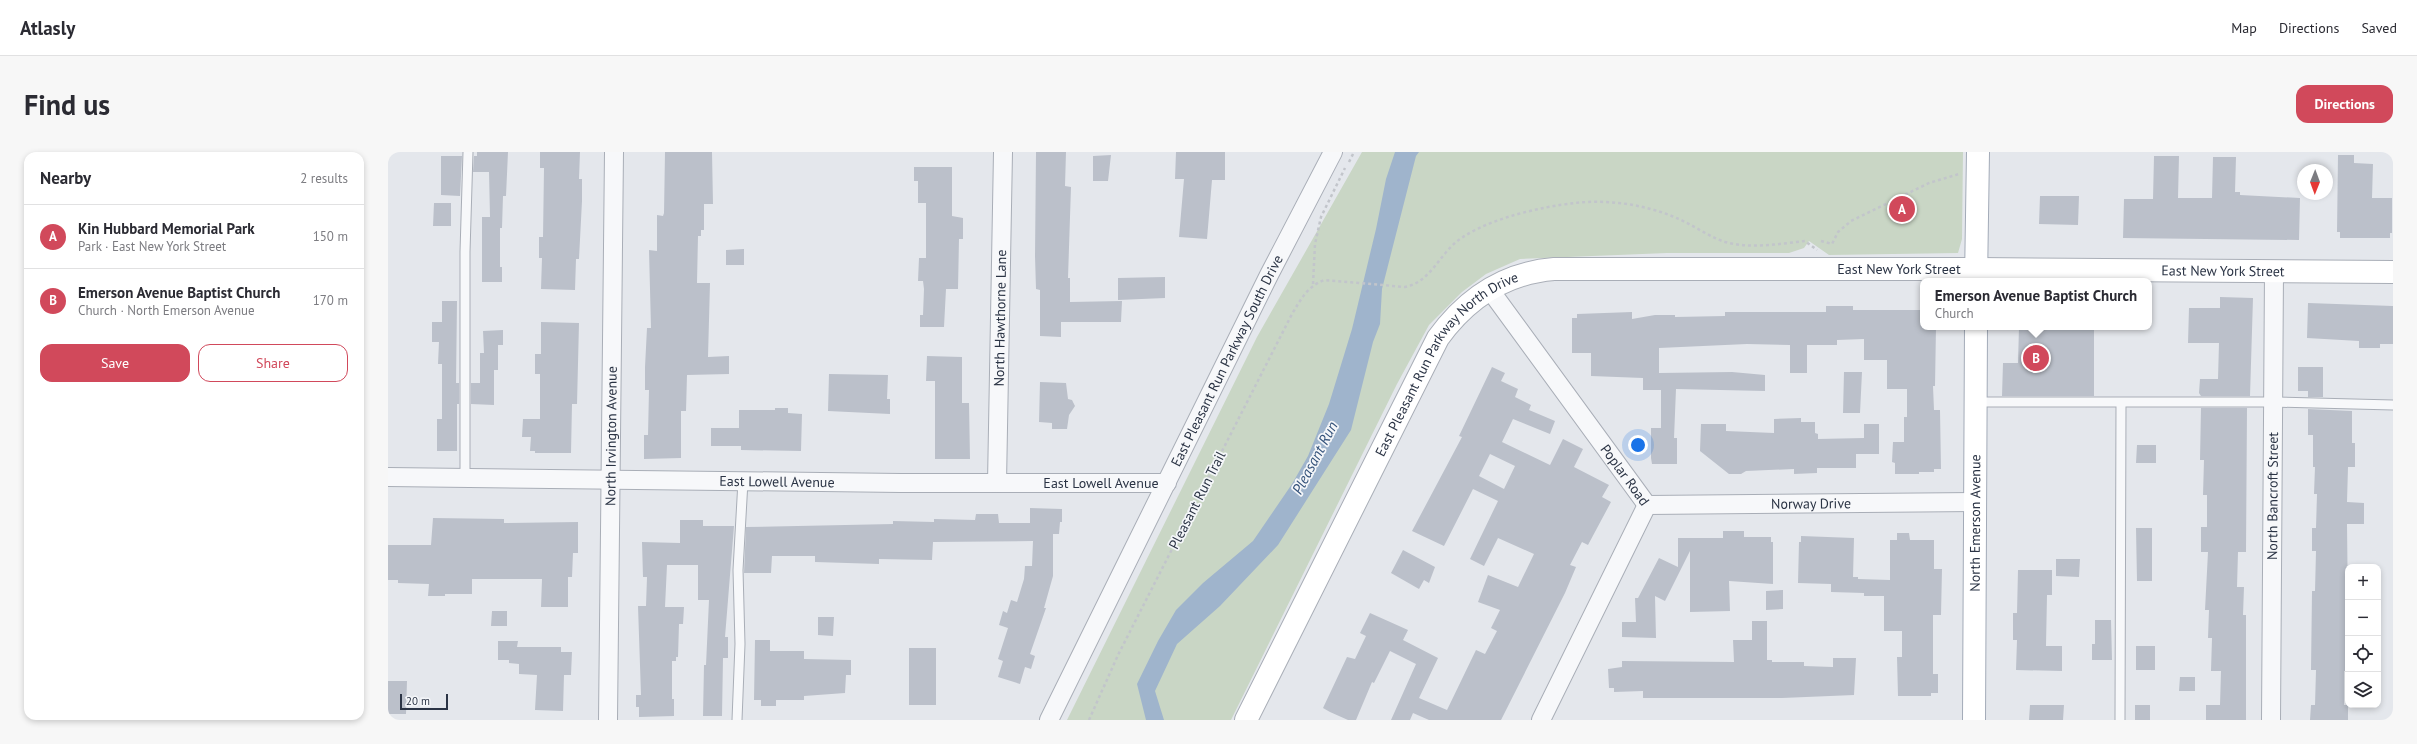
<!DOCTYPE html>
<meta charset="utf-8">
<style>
body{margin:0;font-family:"PT Sans",sans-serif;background:#f7f7f7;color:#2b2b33}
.controls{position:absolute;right:12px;bottom:12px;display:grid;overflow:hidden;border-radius:8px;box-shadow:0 2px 6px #0003}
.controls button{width:36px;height:36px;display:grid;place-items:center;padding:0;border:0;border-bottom:1px solid #e1e1e2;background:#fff;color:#2b2b33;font:20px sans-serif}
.compass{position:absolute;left:1909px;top:12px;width:36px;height:36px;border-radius:50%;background:#fff;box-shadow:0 2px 6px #0003;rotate:181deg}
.scale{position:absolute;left:12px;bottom:10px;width:48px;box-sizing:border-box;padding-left:4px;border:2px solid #2b3445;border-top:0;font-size:11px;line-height:14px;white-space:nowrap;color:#2b3445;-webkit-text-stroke:3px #f4f6f9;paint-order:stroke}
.you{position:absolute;left:1250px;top:293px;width:14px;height:14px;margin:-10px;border:3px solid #fff;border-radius:50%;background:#1a73e8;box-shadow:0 0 0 6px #1a73e833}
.badge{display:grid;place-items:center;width:26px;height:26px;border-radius:50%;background:#d1495b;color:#fff;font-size:13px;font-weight:700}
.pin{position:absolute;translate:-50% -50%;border:2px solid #fff;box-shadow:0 1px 4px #0006}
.popup{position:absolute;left:1532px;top:126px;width:232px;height:52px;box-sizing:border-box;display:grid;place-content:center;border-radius:8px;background:#fff;filter:drop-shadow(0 1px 3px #0005);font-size:13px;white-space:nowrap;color:#7c7c81}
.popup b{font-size:15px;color:#2b2b33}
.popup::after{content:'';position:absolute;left:50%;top:100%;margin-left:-8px;border:8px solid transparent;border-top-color:#fff}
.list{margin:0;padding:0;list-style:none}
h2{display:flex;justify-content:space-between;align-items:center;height:52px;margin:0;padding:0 16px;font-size:17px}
h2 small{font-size:13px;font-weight:400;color:#7c7c81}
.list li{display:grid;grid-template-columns:26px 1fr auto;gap:12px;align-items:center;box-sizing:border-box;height:64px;padding:0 16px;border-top:1px solid #e1e1e2}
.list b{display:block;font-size:15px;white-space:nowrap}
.list p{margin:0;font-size:13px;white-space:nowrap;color:#7c7c81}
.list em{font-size:13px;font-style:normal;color:#7c7c81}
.actions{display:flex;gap:8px;padding:12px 16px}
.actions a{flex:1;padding:9px 0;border:1px solid #d1495b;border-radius:12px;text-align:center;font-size:14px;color:#d1495b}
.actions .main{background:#d1495b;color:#fff}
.icon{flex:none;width:22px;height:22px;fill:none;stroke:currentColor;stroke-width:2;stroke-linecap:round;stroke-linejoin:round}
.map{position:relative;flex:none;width:2005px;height:568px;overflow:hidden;border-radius:12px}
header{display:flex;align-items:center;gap:24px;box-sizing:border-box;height:56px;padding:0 20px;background:#fff;border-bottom:1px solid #e1e1e2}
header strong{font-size:19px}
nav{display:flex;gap:22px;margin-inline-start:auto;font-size:14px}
.intro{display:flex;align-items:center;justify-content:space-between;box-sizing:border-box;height:96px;padding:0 24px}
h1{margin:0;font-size:28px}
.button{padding:10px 18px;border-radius:12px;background:#d1495b;color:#fff;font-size:14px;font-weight:700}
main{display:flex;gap:24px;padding:0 24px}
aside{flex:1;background:#fff;border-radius:12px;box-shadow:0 2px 6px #0003}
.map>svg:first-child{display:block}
</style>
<header>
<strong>Atlasly</strong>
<nav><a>Map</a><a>Directions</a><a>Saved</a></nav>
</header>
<div class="intro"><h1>Find us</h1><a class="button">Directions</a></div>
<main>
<aside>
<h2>Nearby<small>2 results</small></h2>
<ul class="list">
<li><span class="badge">A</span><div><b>Kin Hubbard Memorial Park</b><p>Park · East New York Street</p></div><em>150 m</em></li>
<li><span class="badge">B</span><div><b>Emerson Avenue Baptist Church</b><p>Church · North Emerson Avenue</p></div><em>170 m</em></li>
</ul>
<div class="actions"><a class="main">Save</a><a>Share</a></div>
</aside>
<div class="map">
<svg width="2005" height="568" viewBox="0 0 2005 568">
<rect width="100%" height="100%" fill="#e4e7ec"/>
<path fill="#c9d6c5" d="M 974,0 L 1575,0 L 1574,87 L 1570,101 L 1441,103 L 1421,89 L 1416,96 L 1401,101 L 1279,101 L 1132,107 L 1098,122 L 1074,140 L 1041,173 L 1009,232 L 843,568 L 679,568 L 869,185 Z"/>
<path fill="#9fb4cc" d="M 1007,0 L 1031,0 L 1028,4 L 994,137 L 992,172 L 985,190 L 963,278 L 890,393 L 832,454 L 789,492 L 767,539 L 776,568 L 758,568 L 749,532 L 770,489 L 788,458 L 815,431 L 865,389 L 904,332 L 920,304 L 941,252 L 964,177 L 988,77 L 998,27 Z"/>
<path fill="#bbc0ca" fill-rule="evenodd" d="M 89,0 L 120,0 L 118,44 L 115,44 L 114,76 L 112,76 L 112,115 L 114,115 L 114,130 L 94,130 L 94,65 L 102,65 L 101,20 L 85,20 L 86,4 L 89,4 Z
M 152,0 L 192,0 L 191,27 L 194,27 L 194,49 L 191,107 L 188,107 L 187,138 L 153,137 L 154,106 L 151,106 L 151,85 L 155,85 L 156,16 L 152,16 Z
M 277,0 L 324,0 L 325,52 L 316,52 L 316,78 L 313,78 L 313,84 L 310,84 L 309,131 L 322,131 L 320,205 L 341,204 L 341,222 L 299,223 L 298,259 L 293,259 L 293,306 L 256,307 L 256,283 L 260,283 L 261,238 L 257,238 L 257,215 L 259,176 L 263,176 L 261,98 L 269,99 L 269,63 L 275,64 L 276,61 Z
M 648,0 L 678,0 L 677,34 L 683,35 L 680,126 L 682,126 L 682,150 L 734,149 L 733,170 L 673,170 L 673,185 L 652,184 L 652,138 L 648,137 L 647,104 Z
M 788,0 L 837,0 L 837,28 L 824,28 L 819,87 L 791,85 L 796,27 L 787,27 Z
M 723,3 L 720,29 L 705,29 L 705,4 Z
M 1950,3 L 1966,3 L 1966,11 L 1985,12 L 1984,46 L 2004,46 L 2004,81 L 2002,81 L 2002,86 L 1952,86 L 1952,80 L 1949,80 Z
M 53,4 L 74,4 L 72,44 L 53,43 Z
M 1766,4 L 1791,4 L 1790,46 L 1824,46 L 1825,5 L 1848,5 L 1847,40 L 1852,40 L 1852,43 L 1912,46 L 1911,88 L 1735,86 L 1736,47 L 1765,47 Z
M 526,15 L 564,15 L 564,64 L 575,66 L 575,87 L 571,87 L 570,137 L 558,137 L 556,175 L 532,175 L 532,163 L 535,163 L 536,137 L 535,129 L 530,129 L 531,106 L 538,106 L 538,51 L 530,51 L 530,29 L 526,29 Z
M 1652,44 L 1691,44 L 1690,73 L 1651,72 Z
M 46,51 L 63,51 L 63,74 L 45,74 Z
M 356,97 L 356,113 L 338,113 L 338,98 Z
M 777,125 L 777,146 L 730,148 L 730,126 Z
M 1832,145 L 1865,146 L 1862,244 L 1813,244 L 1811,241 L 1812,227 L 1830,227 L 1831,191 L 1800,191 L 1801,156 L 1832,156 Z
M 54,149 L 69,149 L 68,231 L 71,231 L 71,252 L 69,252 L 69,299 L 49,299 L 49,267 L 54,267 L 54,212 L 50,212 L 51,190 L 44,190 L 44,170 L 54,170 Z
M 1920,151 L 2005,154 L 2005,192 L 1992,192 L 1992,196 L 1971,196 L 1971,189 L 1919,186 Z
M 1438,154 L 1465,154 L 1465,158 L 1535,158 L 1535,175 L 1548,175 L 1547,234 L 1545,234 L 1546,258 L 1552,258 L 1553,317 L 1546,317 L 1546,320 L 1531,320 L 1531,322 L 1507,322 L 1507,311 L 1504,310 L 1505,290 L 1516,290 L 1516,265 L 1519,265 L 1519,237 L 1499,237 L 1499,208 L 1476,208 L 1476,187 L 1449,188 L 1449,193 L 1419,193 L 1419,221 L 1402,221 L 1402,193 L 1359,192 L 1271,196 L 1271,221 L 1344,220 L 1377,223 L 1377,239 L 1288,237 L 1286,286 L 1289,286 L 1289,312 L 1264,312 L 1263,306 L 1263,276 L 1273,276 L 1273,238 L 1255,238 L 1255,226 L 1203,224 L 1203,201 L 1184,201 L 1184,166 L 1189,166 L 1189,162 L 1244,160 L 1244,167 L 1267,163 L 1287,163 L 1287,165 L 1337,164 L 1337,160 L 1438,160 Z
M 153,170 L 191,171 L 189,252 L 184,252 L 183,301 L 147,301 L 147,299 L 142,299 L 143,285 L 134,285 L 135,267 L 152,267 L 152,222 L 147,222 L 147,202 L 153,202 Z
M 1631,175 L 1706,175 L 1706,244 L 1614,244 L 1615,211 L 1630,211 Z
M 115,178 L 115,193 L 110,193 L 110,218 L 106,218 L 106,253 L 83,252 L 83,231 L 92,231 L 92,201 L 96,201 L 95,179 Z
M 539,204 L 574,205 L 574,251 L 581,251 L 582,307 L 547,307 L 547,229 L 538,229 Z
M 1104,215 L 1117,221 L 1113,229 L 1130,237 L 1127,245 L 1143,253 L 1141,258 L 1167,269 L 1162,282 L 1125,267 L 1114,290 L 1162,313 L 1175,287 L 1195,297 L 1186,315 L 1221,333 L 1214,345 L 1223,350 L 1200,393 L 1194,390 L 1182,413 L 1188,415 L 1177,441 L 1113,568 L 1041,568 L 1025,561 L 1022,568 L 1003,568 L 1028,512 L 1002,499 L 986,531 L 984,530 L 968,568 L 960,568 L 942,560 L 935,556 L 959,505 L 967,507 L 978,484 L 972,481 L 982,461 L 1020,478 L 1015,488 L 1050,506 L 1031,546 L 1059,558 L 1088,498 L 1097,502 L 1109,479 L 1103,476 L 1112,458 L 1090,450 L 1100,423 L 1130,435 L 1146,402 L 1110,386 L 1096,414 L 1082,407 L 1110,349 L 1085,337 L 1056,394 L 1024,379 L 1074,285 L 1071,284 ZM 1102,302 L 1127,314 L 1116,337 L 1091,324 Z
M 1910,215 L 1935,215 L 1935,245 L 1920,245 L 1920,239 L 1910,239 Z
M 1456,220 L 1474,220 L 1472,261 L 1455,261 Z
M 441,222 L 500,223 L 499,247 L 502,247 L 502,262 L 440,259 Z
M 652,230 L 678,231 L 680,247 L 684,248 L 687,254 L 681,263 L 679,277 L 664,277 L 664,271 L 651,270 Z
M 387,256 L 400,256 L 400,261 L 414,262 L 413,299 L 353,298 L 353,294 L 323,294 L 323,276 L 351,276 L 351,258 L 387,258 Z
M 1813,256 L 1859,256 L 1858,400 L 1850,400 L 1849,435 L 1856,435 L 1855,463 L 1858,463 L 1858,568 L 1818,568 L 1818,553 L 1832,553 L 1833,519 L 1823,519 L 1824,486 L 1820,486 L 1821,458 L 1817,458 L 1820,400 L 1813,400 L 1813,375 L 1819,375 L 1819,343 L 1815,343 L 1816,308 L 1812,308 Z
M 1920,257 L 1964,259 L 1964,291 L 1967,291 L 1967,315 L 1960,315 L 1959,350 L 1976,351 L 1976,372 L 1959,372 L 1960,460 L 1958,460 L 1957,496 L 1960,496 L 1960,519 L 1956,519 L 1956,553 L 1960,553 L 1960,568 L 1922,568 L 1923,553 L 1927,553 L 1928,518 L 1923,518 L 1924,439 L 1927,439 L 1928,399 L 1924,399 L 1924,376 L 1928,376 L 1929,342 L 1926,342 L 1927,315 L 1925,315 L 1925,283 L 1920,283 Z
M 1413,266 L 1413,270 L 1427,270 L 1427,281 L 1430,282 L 1430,287 L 1476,286 L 1476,272 L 1491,272 L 1491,302 L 1468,302 L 1468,316 L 1429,316 L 1429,321 L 1406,322 L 1406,317 L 1358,319 L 1353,322 L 1341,322 L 1312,299 L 1313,272 L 1338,272 L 1338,279 L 1386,281 L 1386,267 Z
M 1749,293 L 1768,293 L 1768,311 L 1748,311 Z
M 642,356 L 674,357 L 674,370 L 672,370 L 671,382 L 665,382 L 665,424 L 656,456 L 658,456 L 642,502 L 647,504 L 643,517 L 637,515 L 632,532 L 610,525 L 615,509 L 610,507 L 620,476 L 611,473 L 615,459 L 619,461 L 623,448 L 629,450 L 636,427 L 637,414 L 644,414 L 645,389 L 545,390 L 544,408 L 491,407 L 491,412 L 427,410 L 427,404 L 384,404 L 383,421 L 356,421 L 358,375 L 505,372 L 505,369 L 546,370 L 546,367 L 587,368 L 588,362 L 610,362 L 611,371 L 642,371 Z
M 45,366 L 116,367 L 116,371 L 190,370 L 190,401 L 185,401 L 184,425 L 180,425 L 180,455 L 153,455 L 154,427 L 84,427 L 84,442 L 57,442 L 57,444 L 40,444 L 41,432 L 10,431 L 10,428 L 0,428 L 0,393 L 43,393 Z
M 292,368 L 315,368 L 315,374 L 346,374 L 337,485 L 340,485 L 340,506 L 335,506 L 334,564 L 315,564 L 316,513 L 318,513 L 321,448 L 310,448 L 310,413 L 279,413 L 277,455 L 296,455 L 295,472 L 291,472 L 290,505 L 288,505 L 288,509 L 284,509 L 284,547 L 286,547 L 286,564 L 251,565 L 251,555 L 248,555 L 248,543 L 253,543 L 250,454 L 258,454 L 259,425 L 255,425 L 254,390 L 292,391 Z
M 1748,376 L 1764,376 L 1764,429 L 1749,429 Z
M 1335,379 L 1356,379 L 1356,385 L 1383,385 L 1383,390 L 1385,390 L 1385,432 L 1341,429 L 1342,459 L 1302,460 L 1302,399 L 1277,449 L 1267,444 L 1268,486 L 1234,485 L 1234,470 L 1248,470 L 1247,446 L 1250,446 L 1271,406 L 1290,415 L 1290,386 L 1335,386 Z
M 1509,381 L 1521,381 L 1522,388 L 1546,388 L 1546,417 L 1554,417 L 1553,463 L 1545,463 L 1545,522 L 1550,522 L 1550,541 L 1543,541 L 1543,544 L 1510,544 L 1509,505 L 1514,505 L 1514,479 L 1496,479 L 1496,444 L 1476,444 L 1476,441 L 1443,440 L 1443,432 L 1410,431 L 1411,390 L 1413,390 L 1413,384 L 1466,386 L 1465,425 L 1470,425 L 1470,427 L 1502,428 L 1502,388 L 1509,388 Z
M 1015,398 L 1047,415 L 1041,431 L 1036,428 L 1031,437 L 1003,421 Z
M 1668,407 L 1692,407 L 1691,425 L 1668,424 Z
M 1630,418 L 1664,418 L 1664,443 L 1659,443 L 1658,494 L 1674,494 L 1674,519 L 1628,518 L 1629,488 L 1625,488 L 1625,461 L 1629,461 Z
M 1395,438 L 1395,457 L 1378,458 L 1378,439 Z
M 104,459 L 119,459 L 119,474 L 103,474 Z
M 430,465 L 446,465 L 445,484 L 430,483 Z
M 1707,468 L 1723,468 L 1724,508 L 1704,508 L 1704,492 L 1707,492 Z
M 1364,469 L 1379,469 L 1379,508 L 1384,508 L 1384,510 L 1416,510 L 1416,514 L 1445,515 L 1445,506 L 1468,506 L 1466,543 L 1394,546 L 1255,546 L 1255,539 L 1226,540 L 1226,536 L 1221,536 L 1220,517 L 1234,515 L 1234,509 L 1346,510 L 1345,488 L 1364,488 Z
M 367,488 L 382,488 L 382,499 L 416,499 L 416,507 L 463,508 L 463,523 L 458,523 L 457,541 L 416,544 L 416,548 L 388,548 L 388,554 L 373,554 L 373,548 L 366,548 Z
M 110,489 L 130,489 L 129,495 L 173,495 L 173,500 L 184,500 L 183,523 L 176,523 L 175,559 L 147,558 L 149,523 L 131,522 L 131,512 L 121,511 L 121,508 L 110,508 Z
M 1748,494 L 1767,494 L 1767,518 L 1748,518 Z
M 521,496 L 548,496 L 548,553 L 521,553 Z
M 1792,525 L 1807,525 L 1807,539 L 1791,539 Z
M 0,529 L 19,529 L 18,562 L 0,562 Z
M 1642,553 L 1676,553 L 1675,568 L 1641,568 Z
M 1747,553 L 1762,553 L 1762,568 L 1747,568 Z"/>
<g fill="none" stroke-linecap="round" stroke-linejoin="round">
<g stroke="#a9aeb7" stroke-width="11">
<path id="lane" d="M 1588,250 L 1733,250
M 77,326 L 77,100 L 80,0
M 349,568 L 352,492 L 350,418 L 355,329
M 1732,568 L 1733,250 L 1885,250 L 2005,253"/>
</g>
<g stroke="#a9aeb7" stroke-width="20">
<g id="street">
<path id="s1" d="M 1102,138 L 1259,353"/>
<path id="s2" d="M 0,325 L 513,331 L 779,331"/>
<path id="s3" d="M 609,331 L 615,0"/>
<path id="s4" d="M 1259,353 L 1587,350"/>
<path id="s5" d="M 220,568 L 226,0"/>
<path id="s6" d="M 661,568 L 881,123 L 945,0"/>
<path d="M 1153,568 L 1259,353"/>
<path id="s7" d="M 1883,568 L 1886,120"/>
</g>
</g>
<g stroke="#a9aeb7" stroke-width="24">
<g id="secondary">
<path id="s8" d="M 858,568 L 1050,186 C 1079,146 1117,121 1166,117 L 1588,117 L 2005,120"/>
</g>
</g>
<g stroke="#a3abb8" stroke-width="24">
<g id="primary">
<path d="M 1588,129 L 1590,0"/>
<path id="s9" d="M 1586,568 L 1588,175"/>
</g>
</g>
<path stroke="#c2c5cb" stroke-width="2.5" stroke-dasharray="3 3" stroke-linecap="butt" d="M 961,10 L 966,0
M 1433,89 L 1444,92 L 1450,80 L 1463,69 L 1541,31 L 1571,22
M 925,132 L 927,92 L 933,65 L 957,16
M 701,568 L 730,503 L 904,162 C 913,147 919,135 936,128 L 1017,135 C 1044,130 1052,99 1075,85 C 1104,66 1152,55 1187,51 C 1222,47 1261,53 1293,68 C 1308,75 1322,85 1337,90 C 1362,97 1391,92 1417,89 L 1429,98"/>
<use href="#lane" stroke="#f7f8fa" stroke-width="9"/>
<use href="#street" stroke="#f7f8fa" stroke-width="18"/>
<use href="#secondary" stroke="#fff" stroke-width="22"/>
<use href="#primary" stroke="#fff" stroke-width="22"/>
</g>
<g text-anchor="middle" stroke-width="3.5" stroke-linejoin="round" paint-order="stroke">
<g font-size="14" fill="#2b3445" stroke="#f4f6f9">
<text dy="5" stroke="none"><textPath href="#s8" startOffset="912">East New York Street</textPath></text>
<text dy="5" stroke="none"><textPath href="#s8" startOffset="1236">East New York Street</textPath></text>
<text dy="5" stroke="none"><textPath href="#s3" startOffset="165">North Hawthorne Lane</textPath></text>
<text dy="5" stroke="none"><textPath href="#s6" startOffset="401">East Pleasant Run Parkway South Drive</textPath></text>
<text dy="5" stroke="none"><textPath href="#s8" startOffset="413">East Pleasant Run Parkway North Drive</textPath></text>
<text dy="5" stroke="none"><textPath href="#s5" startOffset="284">North Irvington Avenue</textPath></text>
<text dy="5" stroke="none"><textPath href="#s1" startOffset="229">Poplar Road</textPath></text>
<text dy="5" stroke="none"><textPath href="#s2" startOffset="389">East Lowell Avenue</textPath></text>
<text dy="5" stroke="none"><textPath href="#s2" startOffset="713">East Lowell Avenue</textPath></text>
<text dy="5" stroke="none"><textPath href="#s7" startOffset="224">North Bancroft Street</textPath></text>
<text transform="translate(809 348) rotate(-63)" y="5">Pleasant Run Trail</text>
<text dy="5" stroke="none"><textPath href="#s4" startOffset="164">Norway Drive</textPath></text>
<text dy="5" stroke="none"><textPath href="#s9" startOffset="197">North Emerson Avenue</textPath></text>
</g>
<g font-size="15" font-style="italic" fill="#34527a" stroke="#f4f6f9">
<text transform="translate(927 306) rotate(-62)" y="5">Pleasant Run</text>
</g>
</g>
</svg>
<div class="controls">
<button>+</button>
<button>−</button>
<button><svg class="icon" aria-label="locate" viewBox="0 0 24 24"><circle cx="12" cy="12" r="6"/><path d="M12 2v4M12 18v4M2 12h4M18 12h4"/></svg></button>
<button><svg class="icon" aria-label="layers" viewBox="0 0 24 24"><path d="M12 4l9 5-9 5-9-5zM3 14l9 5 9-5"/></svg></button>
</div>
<svg class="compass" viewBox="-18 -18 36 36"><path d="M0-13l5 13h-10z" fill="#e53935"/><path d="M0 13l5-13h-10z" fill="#7c7c81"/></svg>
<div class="scale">20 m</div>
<div class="you"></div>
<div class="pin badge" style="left:1514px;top:57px">A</div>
<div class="pin badge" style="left:1648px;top:206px">B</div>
<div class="popup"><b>Emerson Avenue Baptist Church</b>Church</div>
</div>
</main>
